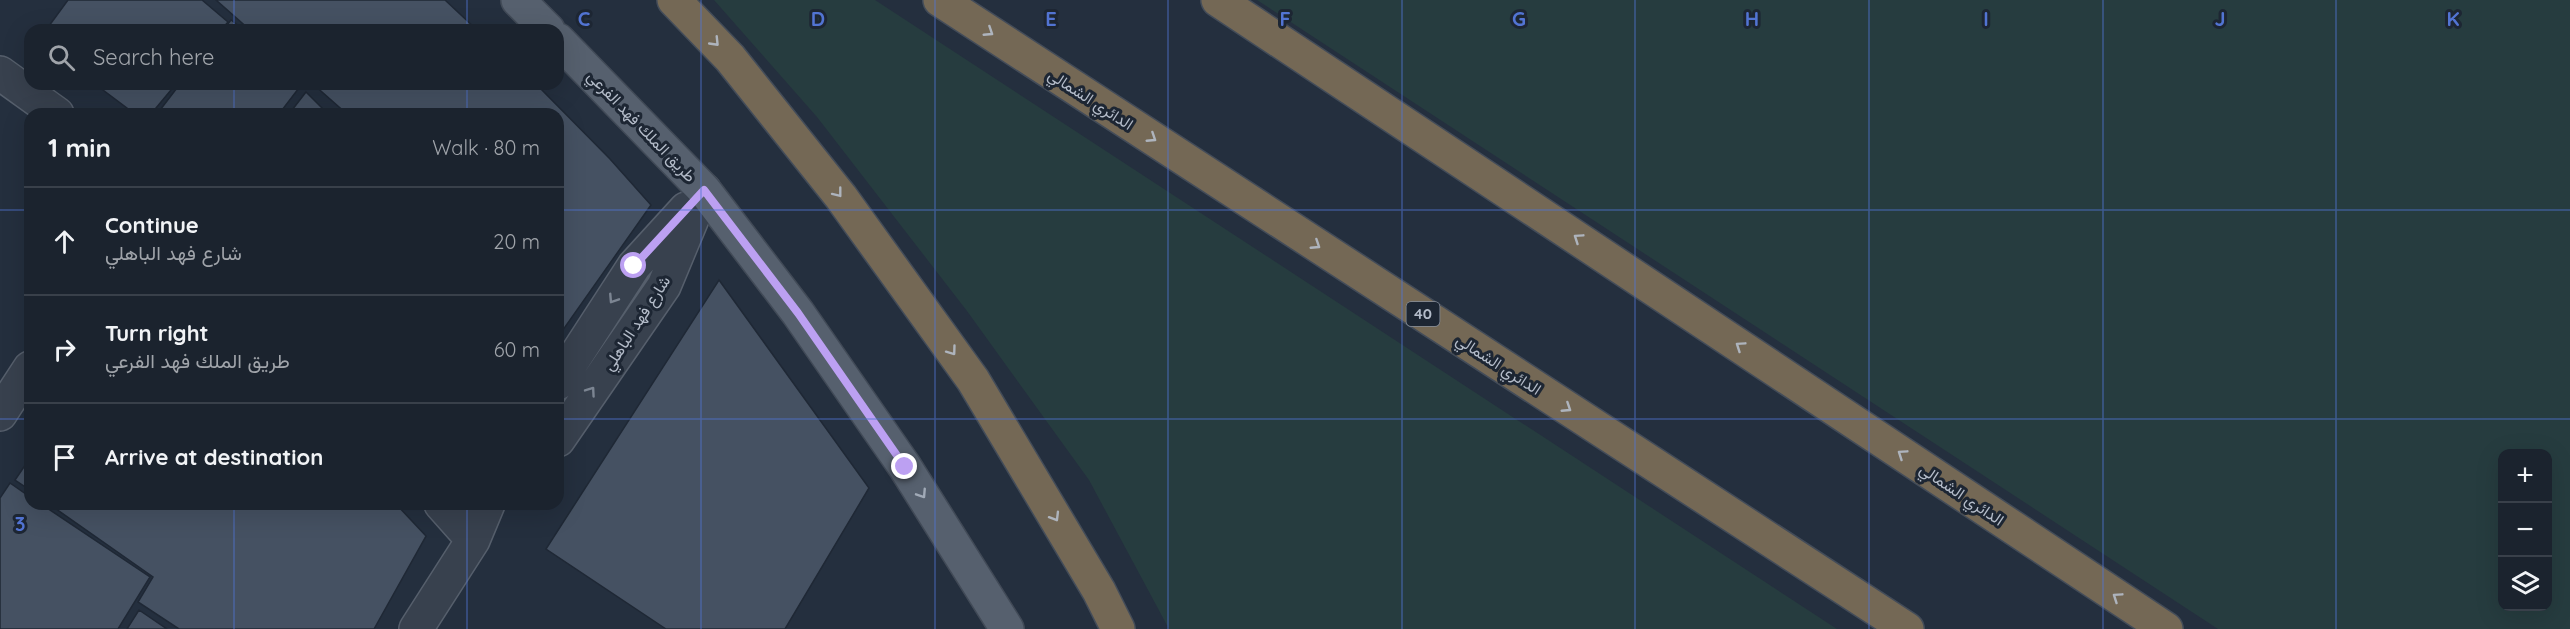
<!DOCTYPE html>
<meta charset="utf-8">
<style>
body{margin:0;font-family:Quicksand,Vazirmatn,sans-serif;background:#242b36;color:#f1f3f6}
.controls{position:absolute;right:18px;bottom:18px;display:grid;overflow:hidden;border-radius:12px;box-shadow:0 6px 24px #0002}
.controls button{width:54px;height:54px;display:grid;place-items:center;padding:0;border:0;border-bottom:2px solid #39404a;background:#1b232e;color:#f1f3f6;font:30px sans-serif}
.stop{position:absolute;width:18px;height:18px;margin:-14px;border:4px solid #bca0f2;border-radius:50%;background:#fff}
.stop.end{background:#bca0f2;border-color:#fff;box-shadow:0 2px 6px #0008}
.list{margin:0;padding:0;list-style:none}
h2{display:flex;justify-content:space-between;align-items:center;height:78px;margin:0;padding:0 24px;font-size:26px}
h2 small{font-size:20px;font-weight:400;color:#a0a4aa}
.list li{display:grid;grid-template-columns:39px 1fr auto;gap:18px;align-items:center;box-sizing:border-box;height:108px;padding:0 24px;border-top:2px solid #39404a}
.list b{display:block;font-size:22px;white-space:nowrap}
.list p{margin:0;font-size:20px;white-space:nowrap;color:#a0a4aa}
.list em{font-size:20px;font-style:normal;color:#a0a4aa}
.icon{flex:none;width:33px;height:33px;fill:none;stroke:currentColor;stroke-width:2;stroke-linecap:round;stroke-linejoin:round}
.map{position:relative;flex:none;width:2570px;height:629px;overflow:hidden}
.search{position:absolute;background:#1b232e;box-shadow:0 6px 24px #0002;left:24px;top:24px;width:540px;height:66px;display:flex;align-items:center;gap:15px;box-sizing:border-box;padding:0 21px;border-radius:18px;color:#a0a4aa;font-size:22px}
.panel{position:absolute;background:#1b232e;box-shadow:0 6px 24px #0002;left:24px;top:108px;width:540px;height:402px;border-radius:18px}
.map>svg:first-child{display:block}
</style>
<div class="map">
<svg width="2570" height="629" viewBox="0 0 2570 629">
<rect width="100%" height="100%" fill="#242f3e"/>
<path fill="#263c3f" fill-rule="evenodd" d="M 714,0 L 875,0 L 1837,629 L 1169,629 L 1089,480 L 967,311 L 817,117 Z
M 1257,0 L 2570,0 L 2570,629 L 2218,629 ZM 2502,454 L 2548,454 L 2548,606 L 2502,606 Z"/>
<path fill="#455162" stroke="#1f2835" stroke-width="1.5" d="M 68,0 L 202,0 L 228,22 L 221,30 L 46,30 Z
M 216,0 L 445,0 L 477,30 L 250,30 Z
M 231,20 L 244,30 L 223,30 Z
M 95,84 L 176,84 L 151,114 L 135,114 Z
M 180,84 L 302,84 L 279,114 L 157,114 Z
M 313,84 L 536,84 L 610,159 L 651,205 L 558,337 L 558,114 L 347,114 Z
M 306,92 L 328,114 L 289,114 Z
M 719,280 L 869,488 L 785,629 L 666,629 L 546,549 Z
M 30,458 L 30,490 L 15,480 Z
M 10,483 L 30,497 L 30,504 L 41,504 L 150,577 L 118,629 L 0,629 L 0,498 Z
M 49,504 L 396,504 L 426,536 L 374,629 L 179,629 L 138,602 L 153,577 Z
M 139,610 L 167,629 L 127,629 Z"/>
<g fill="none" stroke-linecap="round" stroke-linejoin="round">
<g stroke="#565f6c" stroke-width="36">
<path id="minor" d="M 0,73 L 57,114
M 558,383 L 634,266 L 686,209
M 0,414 L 30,368
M 558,440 L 664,286 L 704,190
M 441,504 L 473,540
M 416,629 L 473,540 L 488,504"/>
</g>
<g stroke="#414a57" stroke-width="36">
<path id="primary" d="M 518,0 L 548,30
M 558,40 L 704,190 L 798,313 L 905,467 L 1007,629"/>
</g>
<g stroke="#434c59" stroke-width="36">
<path id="motorway" d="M 674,0 L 730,58 L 841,197 L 973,380 L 1099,591 L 1118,629
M 940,0 L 1907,629
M 1218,0 L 2166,629"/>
</g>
<use href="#minor" stroke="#38414e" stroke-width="33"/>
<use href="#primary" stroke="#56606e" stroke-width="33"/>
<use href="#motorway" stroke="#746855" stroke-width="33"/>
</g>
<defs><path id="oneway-chevron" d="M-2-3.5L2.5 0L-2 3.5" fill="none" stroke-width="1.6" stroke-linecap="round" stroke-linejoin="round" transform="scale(1.5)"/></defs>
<g stroke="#aeb4bd">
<use href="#oneway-chevron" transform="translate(989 32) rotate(33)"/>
<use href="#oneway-chevron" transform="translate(715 42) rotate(46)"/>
<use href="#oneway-chevron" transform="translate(1152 138) rotate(33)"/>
<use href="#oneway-chevron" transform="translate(838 193) rotate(52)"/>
<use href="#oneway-chevron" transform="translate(1578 238) rotate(-146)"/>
<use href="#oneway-chevron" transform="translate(1316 245) rotate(33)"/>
<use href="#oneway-chevron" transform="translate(1740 346) rotate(-146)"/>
<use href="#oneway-chevron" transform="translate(952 351) rotate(54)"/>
<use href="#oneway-chevron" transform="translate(1567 408) rotate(33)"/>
<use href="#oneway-chevron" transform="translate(1902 454) rotate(-146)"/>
<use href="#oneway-chevron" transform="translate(1055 517) rotate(59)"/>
<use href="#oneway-chevron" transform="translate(2117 597) rotate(-146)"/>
</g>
<g stroke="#7c8592">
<use href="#oneway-chevron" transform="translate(613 299) rotate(123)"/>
<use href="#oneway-chevron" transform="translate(591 391) rotate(-55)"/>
</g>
<use stroke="#a1aab7" href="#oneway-chevron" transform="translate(922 494) rotate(57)"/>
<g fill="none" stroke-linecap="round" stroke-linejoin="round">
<path stroke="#bca0f2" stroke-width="8" d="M 634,266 L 704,190 L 798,313 L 905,467"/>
</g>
<path fill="none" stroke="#5274d3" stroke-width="1.5" stroke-opacity="0.55" d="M 234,0 L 234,30M 467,0 L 467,30M 701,0 L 701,629M 935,0 L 935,629M 1168,0 L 1168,629M 1402,0 L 1402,629M 1635,0 L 1635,629M 1869,0 L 1869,629M 2103,0 L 2103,629M 2336,0 L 2336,629M 234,84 L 234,114M 467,84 L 467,114M 0,210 L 30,210M 558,210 L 2570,210M 0,419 L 30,419M 558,419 L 2570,419M 234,504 L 234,629M 467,504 L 467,629"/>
<g text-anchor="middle" stroke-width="6" stroke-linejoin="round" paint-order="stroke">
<rect fill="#1d2633" stroke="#878f9c" stroke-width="1.5" x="1406.5" y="302" width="33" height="24" rx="4.5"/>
<g font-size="15" font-weight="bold" fill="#b4bcc9">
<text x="1423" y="319">40</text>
</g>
<g font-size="16" fill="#b4bcc9" stroke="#1d2633">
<text transform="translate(1091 99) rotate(33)" y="6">الدائري الشمالي</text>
<text transform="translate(642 126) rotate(46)" y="6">طريق الملك فهد الفرعي</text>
<text transform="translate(636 323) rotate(-57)" y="6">شارع فهد الباهلي</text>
<text transform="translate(1499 364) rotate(33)" y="6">الدائري الشمالي</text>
<text transform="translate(1962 494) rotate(34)" y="6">الدائري الشمالي</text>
</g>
</g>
<g font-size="20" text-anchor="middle" font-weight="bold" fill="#5274d3" stroke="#1d2633" stroke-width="6" stroke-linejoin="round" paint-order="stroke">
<text x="584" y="26">C</text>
<text x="818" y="26">D</text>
<text x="1051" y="26">E</text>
<text x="1285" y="26">F</text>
<text x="1519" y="26">G</text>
<text x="1752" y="26">H</text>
<text x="1986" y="26">I</text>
<text x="2220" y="26">J</text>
<text x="2453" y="26">K</text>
<text x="20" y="531">3</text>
</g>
</svg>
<div class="controls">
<button>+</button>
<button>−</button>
<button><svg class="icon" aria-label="layers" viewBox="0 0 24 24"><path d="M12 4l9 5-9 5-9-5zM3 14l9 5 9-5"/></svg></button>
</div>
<div class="stop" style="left:634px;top:266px"></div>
<div class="stop end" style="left:905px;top:467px"></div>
<div class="search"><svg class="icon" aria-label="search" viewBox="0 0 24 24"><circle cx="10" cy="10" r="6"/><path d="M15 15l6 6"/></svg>Search here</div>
<section class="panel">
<h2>1 min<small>Walk · 80 m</small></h2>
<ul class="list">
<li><svg class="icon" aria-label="ahead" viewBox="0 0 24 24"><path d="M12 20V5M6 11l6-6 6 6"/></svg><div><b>Continue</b><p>شارع فهد الباهلي</p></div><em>20 m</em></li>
<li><svg class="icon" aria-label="right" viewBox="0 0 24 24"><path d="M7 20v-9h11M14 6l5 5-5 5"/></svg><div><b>Turn right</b><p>طريق الملك فهد الفرعي</p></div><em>60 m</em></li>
<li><svg class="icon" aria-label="arrive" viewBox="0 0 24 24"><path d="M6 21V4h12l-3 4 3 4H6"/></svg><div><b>Arrive at destination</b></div></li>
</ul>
</section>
</div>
